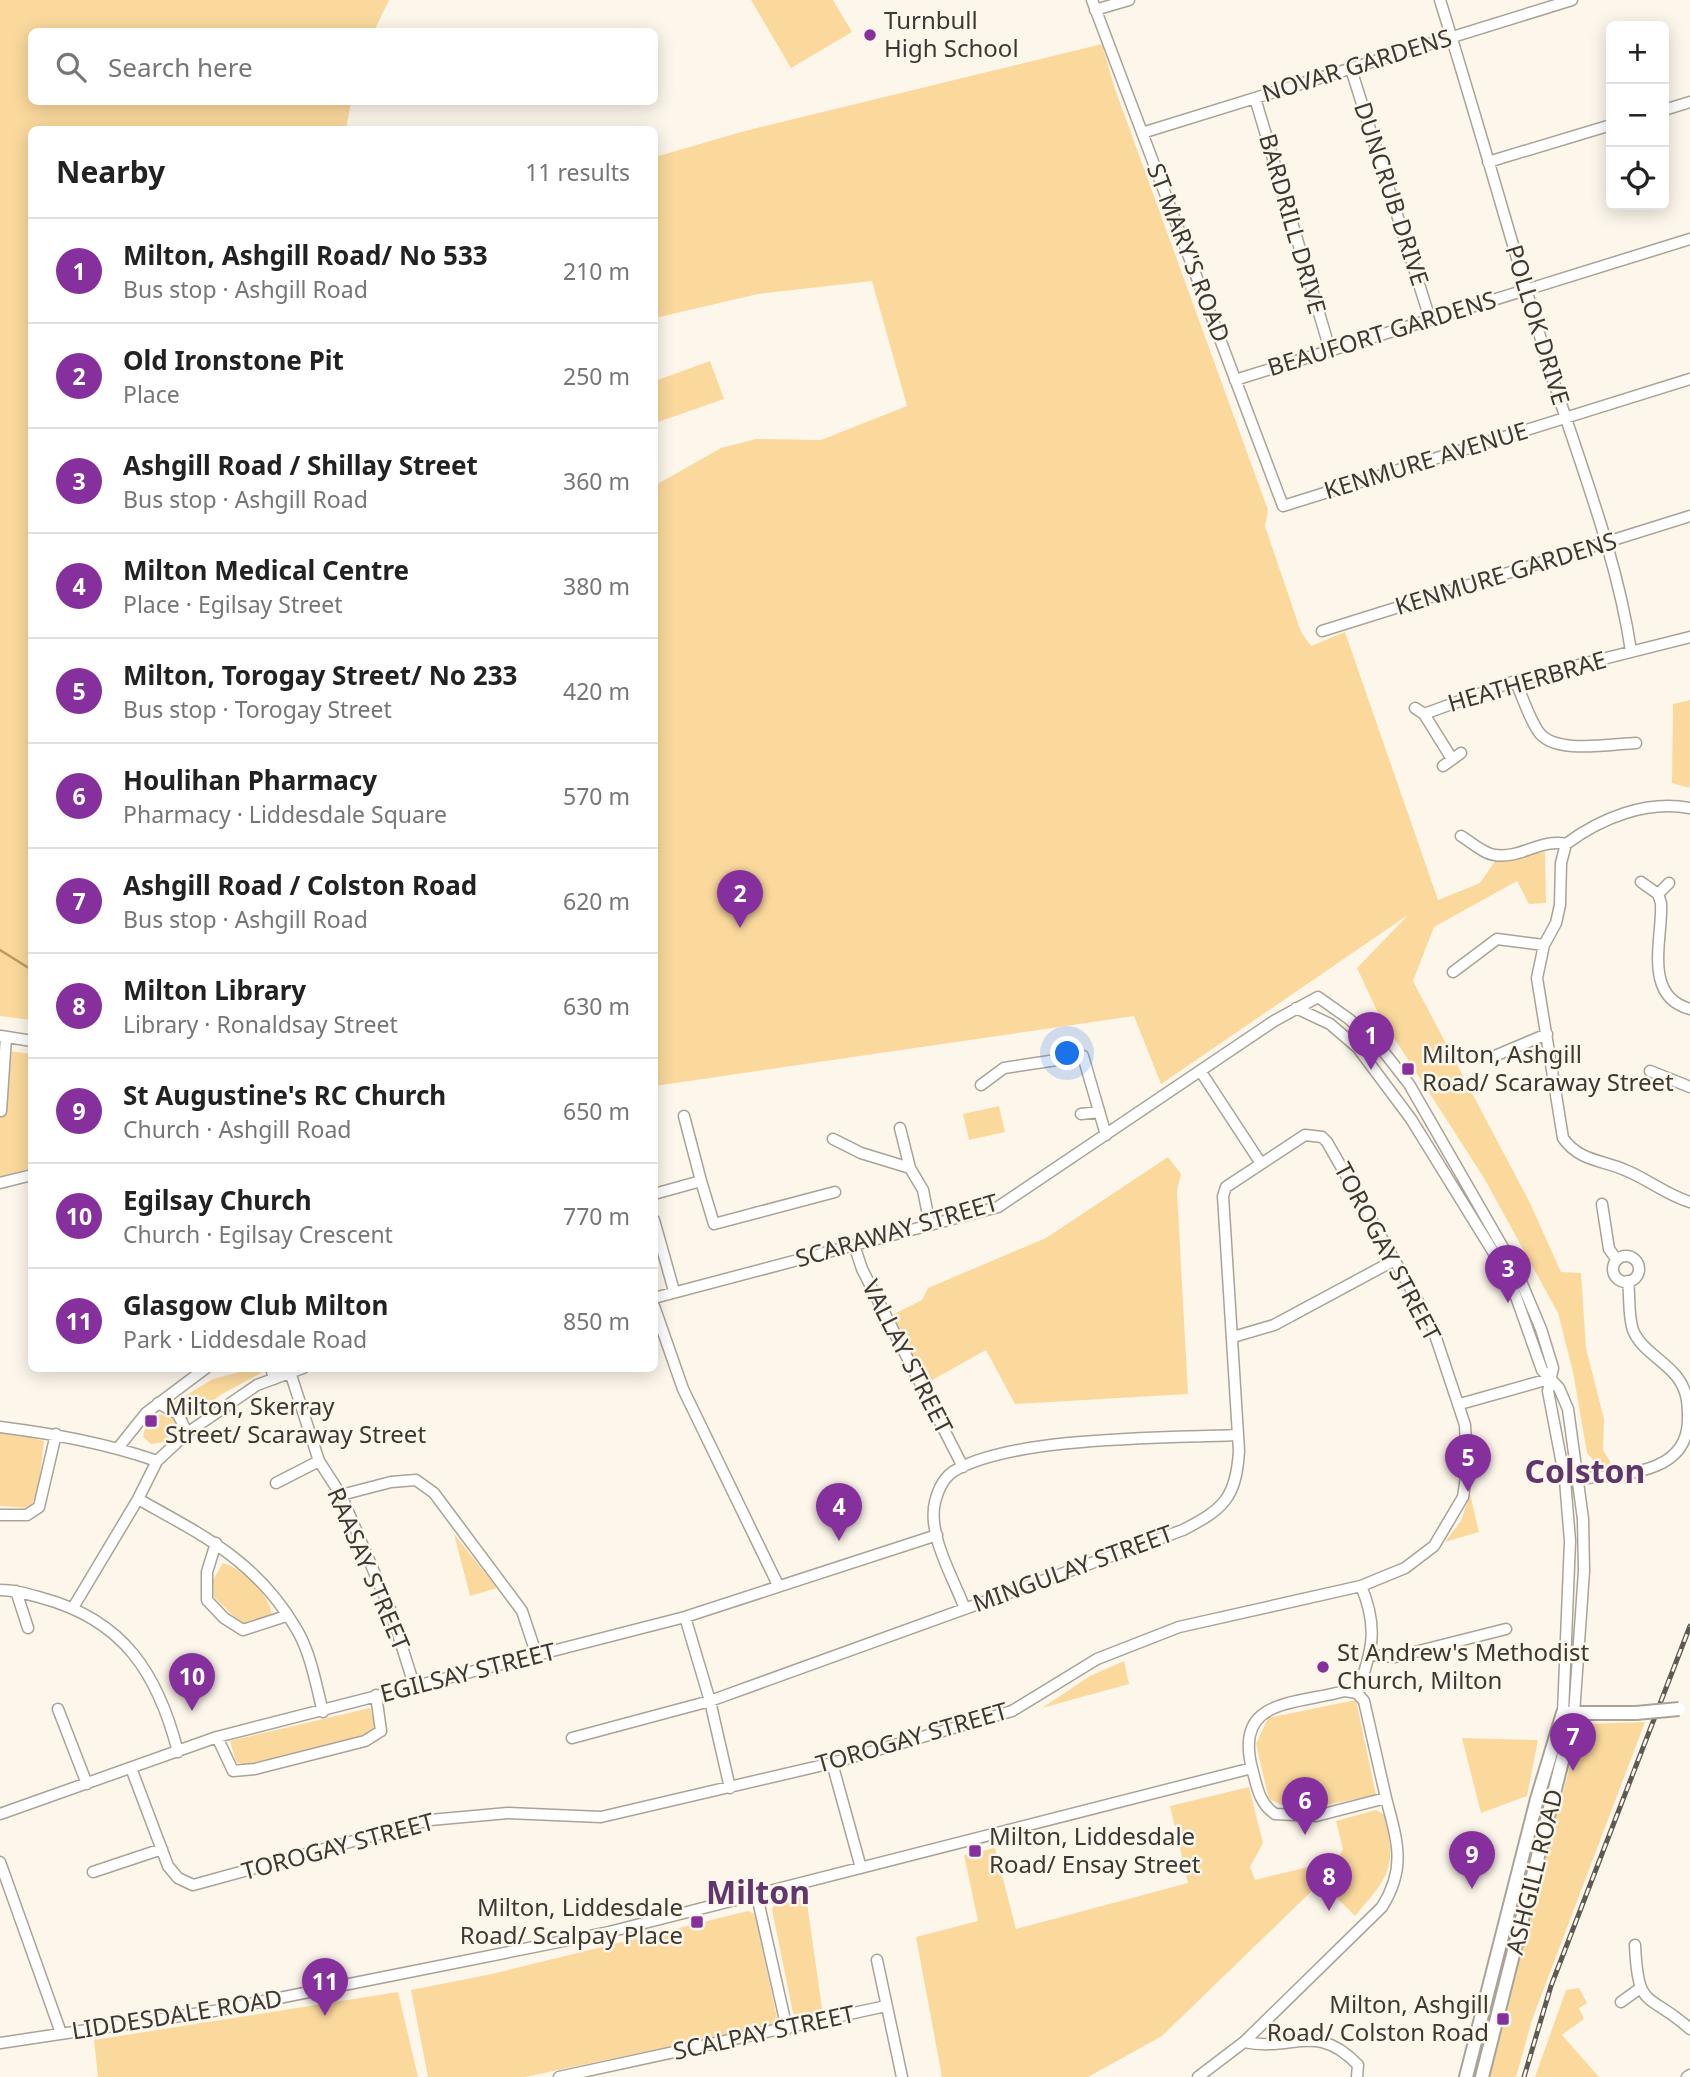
<!DOCTYPE html>
<meta charset="utf-8">
<style>
body{margin:0;font-family:"Noto Sans",sans-serif;background:#f6f6f6;color:#222}
.controls{position:absolute;right:21px;top:21px;display:grid;overflow:hidden;border-radius:10px;box-shadow:0 4px 18px #0003}
.controls button{width:63px;height:63px;display:grid;place-items:center;padding:0;border:0;border-bottom:2px solid #e0e0e0;background:#fff;color:#222;font:35px sans-serif}
.you{position:absolute;left:1068px;top:1054px;width:24px;height:24px;margin:-18px;border:5px solid #fff;border-radius:50%;background:#1a73e8;box-shadow:0 0 0 10px #1a73e833}
.badge{display:grid;place-items:center;width:46px;height:46px;border-radius:50%;background:#86309e;color:#fff;font-size:23px;font-weight:700}
.pin{position:absolute;translate:-50% -58px;filter:drop-shadow(0 2px 4px #0008)}
.pin::after{content:'';position:absolute;top:37px;width:24px;height:21px;background:inherit;clip-path:polygon(0 0,100% 0,50% 100%)}
.list{margin:0;padding:0;list-style:none}
h2{display:flex;justify-content:space-between;align-items:center;height:91px;margin:0;padding:0 28px;font-size:30px}
h2 small{font-size:23px;font-weight:400;color:#767676}
.list li{display:grid;grid-template-columns:46px 1fr auto;gap:21px;align-items:center;box-sizing:border-box;height:105px;padding:0 28px;border-top:2px solid #e0e0e0}
.list b{display:block;font-size:26px;white-space:nowrap}
.list p{margin:0;font-size:23px;white-space:nowrap;color:#767676}
.list em{font-size:23px;font-style:normal;color:#767676}
.icon{flex:none;width:38px;height:38px;fill:none;stroke:currentColor;stroke-width:2;stroke-linecap:round;stroke-linejoin:round}
.map{position:relative;flex:none;width:1690px;height:2077px;overflow:hidden}
.search{position:absolute;background:#fff;box-shadow:0 4px 18px #0003;left:28px;top:28px;width:630px;height:77px;display:flex;align-items:center;gap:18px;box-sizing:border-box;padding:0 24px;border-radius:10px;color:#767676;font-size:26px}
.panel{position:absolute;background:#fff;box-shadow:0 4px 18px #0003;left:28px;top:126px;width:630px;height:1246px;border-radius:10px}
.map>svg:first-child{display:block}
</style>
<div class="map">
<svg width="1690" height="2077" viewBox="0 0 1690 2077">
<rect width="100%" height="100%" fill="#fdf6eb"/>
<path fill="#fbd99d" d="M 0,0 L 389,0 L 374,31 L 32,32 L 32,102 L 351,102 L 346,129 L 32,130 L 31,1020 L 0,1016 Z
M 751,0 L 833,0 L 852,32 L 791,68 Z
M 1102,44 L 1115,89 L 1268,510 L 1265,526 L 1301,632 L 1311,646 L 1345,632 L 1438,900 L 1480,883 L 1495,861 L 1545,852 L 1546,903 L 1529,904 L 1517,881 L 1434,927 L 1413,981 L 1530,1203 L 1561,1272 L 1581,1273 L 1586,1348 L 1604,1419 L 1603,1450 L 1615,1470 L 1603,1471 L 1587,1453 L 1573,1372 L 1558,1313 L 1484,1178 L 1378,1013 L 1357,968 L 1408,915 L 1161,1084 L 1134,1016 L 655,1086 L 654,486 L 721,448 L 756,439 L 821,440 L 907,406 L 872,281 L 758,294 L 655,318 L 655,157 L 745,131 Z
M 710,361 L 724,399 L 655,423 L 655,381 Z
M 1690,700 L 1690,783 L 1689,788 L 1672,783 L 1673,704 Z
M 0,1050 L 32,1054 L 31,1168 L 0,1177 Z
M 999,1106 L 1005,1132 L 969,1140 L 963,1114 Z
M 1168,1157 L 1181,1174 L 1177,1191 L 1188,1394 L 1015,1404 L 986,1350 L 925,1384 L 890,1316 L 922,1300 L 928,1288 L 1046,1238 Z
M 252,1369 L 262,1369 L 261,1373 L 222,1394 L 186,1421 L 182,1410 L 170,1405 L 213,1379 Z
M 160,1414 L 177,1420 L 176,1431 L 164,1442 L 151,1444 L 143,1437 L 145,1429 Z
M 0,1433 L 15,1433 L 44,1441 L 38,1493 L 29,1508 L 0,1506 Z
M 1470,1494 L 1479,1532 L 1445,1542 L 1461,1521 Z
M 454,1534 L 497,1588 L 470,1596 Z
M 223,1563 C 244,1569 269,1594 272,1615 L 244,1626 L 214,1597 L 213,1580 Z
M 1124,1661 L 1129,1684 L 1042,1708 L 1090,1676 Z
M 1356,1700 L 1376,1795 L 1296,1811 L 1269,1799 L 1256,1744 L 1268,1718 Z
M 370,1708 L 376,1726 L 371,1735 L 244,1765 L 236,1762 L 230,1741 Z
M 1645,1722 L 1532,2020 L 1516,2077 L 1486,2077 L 1580,1729 L 1586,1724 Z
M 1462,1738 L 1538,1740 L 1527,1796 L 1481,1813 Z
M 1249,1787 L 1263,1843 L 1250,1867 L 1255,1880 L 1337,1860 L 1343,1849 L 1336,1821 L 1376,1810 L 1385,1815 C 1397,1869 1389,1876 1355,1916 L 1321,1882 L 1162,2036 L 1088,2077 L 942,2077 L 916,1937 L 978,1921 L 964,1855 L 995,1848 L 1016,1929 L 1188,1883 L 1170,1806 Z
M 806,1896 L 823,2015 L 802,2020 L 793,2013 L 772,1909 L 776,1903 Z
M 748,1911 L 755,1914 L 777,2018 L 773,2025 L 525,2077 L 428,2077 L 411,1990 L 492,1974 Z
M 1579,1988 L 1587,2003 L 1579,2008 L 1584,2019 L 1562,2035 L 1599,2077 L 1535,2077 L 1566,1990 Z
M 398,1992 L 418,2077 L 98,2077 L 94,2040 Z"/>
<g fill="none" stroke-linecap="round" stroke-linejoin="round">
<path stroke="#bc9b5d" stroke-width="2.5" d="M 0,950 L 32,970"/>
<g stroke="#a9a398" stroke-width="13">
<path id="minor" d="M 1092,0 L 1283,506 L 1690,379
M 1440,0 C 1479,125 1514,251 1552,376 C 1581,467 1617,557 1631,651
M 1095,10 L 1129,0
M 1351,69 L 1430,319
M 1255,98 L 1330,350
M 1664,110 L 1690,102
M 1142,133 L 1572,0
M 1488,162 L 1611,125
M 1235,380 L 1690,239
M 1322,631 L 1690,516
M 1515,681 C 1523,697 1528,716 1538,731 C 1553,755 1610,744 1636,743
M 1415,708 L 1424,714 L 1452,759
M 1424,714 L 1515,681 L 1690,637
M 1443,766 L 1461,753
M 1461,836 C 1471,842 1484,854 1495,855 C 1520,859 1542,838 1566,844
M 1566,844 L 1561,863 L 1560,905 L 1556,923 L 1544,945 L 1537,978 L 1563,1138 C 1579,1161 1602,1160 1625,1170 C 1648,1179 1666,1195 1690,1202
M 1566,844 C 1601,818 1646,800 1690,808
M 1641,882 L 1658,894 L 1661,903 C 1663,938 1642,996 1690,1009
M 1658,894 L 1669,883
M 1453,972 L 1497,939 L 1544,945
M 1296,1008 L 1330,1024 L 1358,1048 L 1411,1119 L 1492,1250 L 1514,1291 L 1542,1370 L 1559,1388 L 1568,1409 L 1583,1519 L 1584,1571 L 1574,1714
M 1,1036 L 32,1041
M 1497,1055 L 1547,1034
M 1650,1071 L 1690,1087
M 1201,1072 L 1260,1162
M 981,1085 L 1004,1068 L 1083,1056 L 1106,1135
M 1,1111 L 6,1037
M 1081,1114 L 1099,1112
M 684,1116 L 701,1181
M 900,1128 L 910,1168
M 833,1139 L 861,1153 L 910,1168 L 923,1190 L 930,1225
M 0,1183 L 32,1175
M 654,1194 L 701,1181 L 714,1224 L 835,1192
M 1602,1204 L 1609,1249 L 1617,1260
M 654,1220 L 674,1291
M 854,1245 L 862,1269 L 963,1467
M1613 1269a13 13 0 1 1 26 0a13 13 0 1 1-26 0Z
M 654,1298 L 998,1207 L 1274,1021 L 1318,997 L 1349,1019 L 1380,1047 L 1409,1084 L 1517,1272 L 1541,1329 L 1553,1368 L 1548,1391 L 1565,1480 L 1570,1541 L 1563,1713
M 654,1306 L 683,1389 L 778,1585
M 1233,1337 L 1274,1325 L 1393,1261
M 271,1368 L 274,1379
M 290,1372 L 319,1461 L 341,1495 L 390,1609 L 415,1688
M 158,1403 L 178,1414 L 187,1433
M 1460,1404 L 1549,1379
M 0,1427 C 54,1434 105,1443 157,1461
M 118,1448 L 146,1413 L 206,1368
M 1578,1479 C 1620,1474 1689,1476 1688,1418 C 1688,1402 1687,1390 1677,1377 C 1665,1361 1640,1349 1633,1330 C 1628,1316 1630,1296 1628,1281
M 276,1483 L 319,1461
M 341,1495 L 391,1482 L 416,1480 L 434,1493 L 522,1611 L 537,1656
M 138,1499 C 204,1536 257,1561 297,1630 C 311,1654 316,1685 323,1712
M 0,1515 L 27,1515 L 39,1507 L 56,1434
M 216,1543 L 207,1572 L 207,1600 L 224,1618 L 243,1630 L 286,1616
M 0,1590 C 15,1590 28,1594 42,1598 C 124,1620 158,1674 178,1752
M 16,1591 L 28,1628
M 74,1606 L 138,1499 L 157,1461 L 187,1433 L 257,1385 L 303,1368
M 965,1609 C 954,1579 927,1535 935,1502 C 938,1490 943,1478 954,1471 C 1013,1436 1167,1438 1238,1435
M 685,1617 L 710,1701 L 730,1788
M 1371,1655 L 1395,1657 L 1506,1629
M 1345,1691 L 1357,1693 L 1364,1701 L 1386,1798 L 1316,1816 L 1275,1814 C 1260,1804 1257,1788 1253,1772 C 1232,1699 1291,1705 1345,1691 Z
M 1357,1693 C 1372,1652 1379,1628 1361,1586
M 58,1709 L 87,1784
M 217,1737 L 233,1771 L 255,1769 L 365,1741 L 381,1731 L 376,1695
M 832,1763 L 861,1868
M 131,1768 L 168,1866 L 178,1878 L 193,1885 L 430,1820 L 508,1813 L 601,1817 L 832,1763 L 1012,1711 L 1097,1659 L 1179,1627 L 1361,1586 L 1405,1568 L 1434,1546 L 1463,1497 L 1467,1470 L 1465,1425 L 1432,1326 L 1327,1142 L 1322,1137 L 1305,1135 L 1226,1187 L 1223,1196 L 1239,1451 C 1236,1499 1223,1509 1183,1530 L 710,1701 L 572,1738
M 0,1814 L 217,1737 L 685,1617 L 937,1535
M 0,1862 L 61,2033
M 93,1872 L 162,1849
M 757,1896 L 787,2029
M 1635,1945 C 1638,2012 1648,1991 1690,2029
M 877,1960 L 902,2077
M 1621,2002 L 1639,1989
M 1244,2042 C 1294,2052 1316,2021 1358,2065 L 1357,2077
M 0,2043 L 214,2011 L 609,1932 L 1252,1768
M 559,2077 L 886,2006
M 1198,2077 L 1244,2042 L 1382,1907 C 1407,1867 1397,1841 1386,1798
M 1687,2077 L 1690,2075"/>
</g>
<g stroke="#a9a398" stroke-width="16">
<path id="tertiary" d="M 1466,2077 L 1537,1799 L 1563,1713 L 1636,1713
M 1482,2077 L 1574,1714"/>
</g>
<use href="#minor" stroke="#fff" stroke-width="10"/>
<use href="#tertiary" stroke="#fff" stroke-width="12"/>
<g stroke="#5d5a54" stroke-width="5">
<path id="rail" d="M 1524,2077 L 1551,1986 L 1690,1626"/>
</g>
<use href="#rail" stroke="#fdf6eb" stroke-width="2.5" stroke-dasharray="8" stroke-linecap="butt"/>
<g stroke="#a9a398" stroke-width="16" stroke-linecap="butt">
<path id="tertiary-bridge" d="M 1636,1713 L 1679,1709"/>
</g>
<use href="#tertiary-bridge" stroke="#fff" stroke-width="12"/>
</g>
<g fill="#86309e" stroke="#fdf6eb" stroke-width="2.5">
<circle cx="870" cy="35" r="7"/>
<rect x="1401" y="1062" width="14" height="14" rx="3.5"/>
<rect x="144" y="1414" width="14" height="14" rx="3.5"/>
<circle cx="1323" cy="1667" r="7"/>
<rect x="968" y="1844" width="14" height="14" rx="3.5"/>
<rect x="690" y="1915" width="14" height="14" rx="3.5"/>
<rect x="1496" y="2012" width="14" height="14" rx="3.5"/>
</g>
<g text-anchor="middle" stroke-width="5" stroke-linejoin="round" paint-order="stroke">
<g font-size="24" fill="#3b3934" stroke="#fdf6eb" text-anchor="start">
<text x="884" y="29">Turnbull<tspan x="884" dy="28">High School</tspan></text>
<text x="1422" y="1063">Milton, Ashgill<tspan x="1422" dy="28">Road/ Scaraway Street</tspan></text>
<text x="165" y="1415">Milton, Skerray<tspan x="165" dy="28">Street/ Scaraway Street</tspan></text>
<text x="1337" y="1661">St Andrew's Methodist<tspan x="1337" dy="28">Church, Milton</tspan></text>
<text x="989" y="1845">Milton, Liddesdale<tspan x="989" dy="28">Road/ Ensay Street</tspan></text>
<text x="683" y="1916" text-anchor="end">Milton, Liddesdale<tspan x="683" dy="28">Road/ Scalpay Place</tspan></text>
<text x="1489" y="2013" text-anchor="end">Milton, Ashgill<tspan x="1489" dy="28">Road/ Colston Road</tspan></text>
</g>
<g font-size="24" fill="#3b3934" stroke="#fdf6eb">
<text transform="translate(1357 66) rotate(-17)" y="8">NOVAR GARDENS</text>
<text transform="translate(1391 194) rotate(72)" y="8">DUNCRUB DRIVE</text>
<text transform="translate(1292 224) rotate(74)" y="8">BARDRILL DRIVE</text>
<text transform="translate(1188 253) rotate(69)" y="8">ST MARY'S ROAD</text>
<text transform="translate(1537 325) rotate(73)" y="8">POLLOK DRIVE</text>
<text transform="translate(1382 334) rotate(-17)" y="8">BEAUFORT GARDENS</text>
<text transform="translate(1426 461) rotate(-17)" y="8">KENMURE AVENUE</text>
<text transform="translate(1506 574) rotate(-17)" y="8">KENMURE GARDENS</text>
<text transform="translate(1527 682) rotate(-16)" y="8">HEATHERBRAE</text>
<text transform="translate(897 1231) rotate(-16)" y="8">SCARAWAY STREET</text>
<text transform="translate(1387 1252) rotate(62)" y="8">TOROGAY STREET</text>
<text transform="translate(907 1357) rotate(63)" y="8">VALLAY STREET</text>
<text transform="translate(368 1569) rotate(67)" y="8">RAASAY STREET</text>
<text transform="translate(1073 1569) rotate(-20)" y="8">MINGULAY STREET</text>
<text transform="translate(468 1673) rotate(-14)" y="8">EGILSAY STREET</text>
<text transform="translate(912 1738) rotate(-16)" y="8">TOROGAY STREET</text>
<text transform="translate(338 1847) rotate(-15)" y="8">TOROGAY STREET</text>
<text transform="translate(1535 1872) rotate(-76)" y="8">ASHGILL ROAD</text>
<text transform="translate(177 2015) rotate(-9)" y="8">LIDDESDALE ROAD</text>
<text transform="translate(764 2033) rotate(-12)" y="8">SCALPAY STREET</text>
</g>
<g font-size="32" font-weight="bold" fill="#60376d" stroke="#fdf6eb">
<text x="1585" y="1483">Colston</text>
<text x="758" y="1904">Milton</text>
</g>
</g>
</svg>
<div class="controls">
<button>+</button>
<button>−</button>
<button><svg class="icon" aria-label="locate" viewBox="0 0 24 24"><circle cx="12" cy="12" r="6"/><path d="M12 2v4M12 18v4M2 12h4M18 12h4"/></svg></button>
</div>
<div class="you"></div>
<div class="pin badge" style="left:1371px;top:1070px">1</div>
<div class="pin badge" style="left:740px;top:928px">2</div>
<div class="pin badge" style="left:1508px;top:1303px">3</div>
<div class="pin badge" style="left:839px;top:1541px">4</div>
<div class="pin badge" style="left:1468px;top:1492px">5</div>
<div class="pin badge" style="left:1305px;top:1835px">6</div>
<div class="pin badge" style="left:1573px;top:1771px">7</div>
<div class="pin badge" style="left:1329px;top:1911px">8</div>
<div class="pin badge" style="left:1472px;top:1889px">9</div>
<div class="pin badge" style="left:192px;top:1711px">10</div>
<div class="pin badge" style="left:325px;top:2016px">11</div>
<div class="search"><svg class="icon" aria-label="search" viewBox="0 0 24 24"><circle cx="10" cy="10" r="6"/><path d="M15 15l6 6"/></svg>Search here</div>
<section class="panel">
<h2>Nearby<small>11 results</small></h2>
<ul class="list">
<li><span class="badge">1</span><div><b>Milton, Ashgill Road/ No 533</b><p>Bus stop · Ashgill Road</p></div><em>210 m</em></li>
<li><span class="badge">2</span><div><b>Old Ironstone Pit</b><p>Place</p></div><em>250 m</em></li>
<li><span class="badge">3</span><div><b>Ashgill Road / Shillay Street</b><p>Bus stop · Ashgill Road</p></div><em>360 m</em></li>
<li><span class="badge">4</span><div><b>Milton Medical Centre</b><p>Place · Egilsay Street</p></div><em>380 m</em></li>
<li><span class="badge">5</span><div><b>Milton, Torogay Street/ No 233</b><p>Bus stop · Torogay Street</p></div><em>420 m</em></li>
<li><span class="badge">6</span><div><b>Houlihan Pharmacy</b><p>Pharmacy · Liddesdale Square</p></div><em>570 m</em></li>
<li><span class="badge">7</span><div><b>Ashgill Road / Colston Road</b><p>Bus stop · Ashgill Road</p></div><em>620 m</em></li>
<li><span class="badge">8</span><div><b>Milton Library</b><p>Library · Ronaldsay Street</p></div><em>630 m</em></li>
<li><span class="badge">9</span><div><b>St Augustine's RC Church</b><p>Church · Ashgill Road</p></div><em>650 m</em></li>
<li><span class="badge">10</span><div><b>Egilsay Church</b><p>Church · Egilsay Crescent</p></div><em>770 m</em></li>
<li><span class="badge">11</span><div><b>Glasgow Club Milton</b><p>Park · Liddesdale Road</p></div><em>850 m</em></li>
</ul>
</section>
</div>
